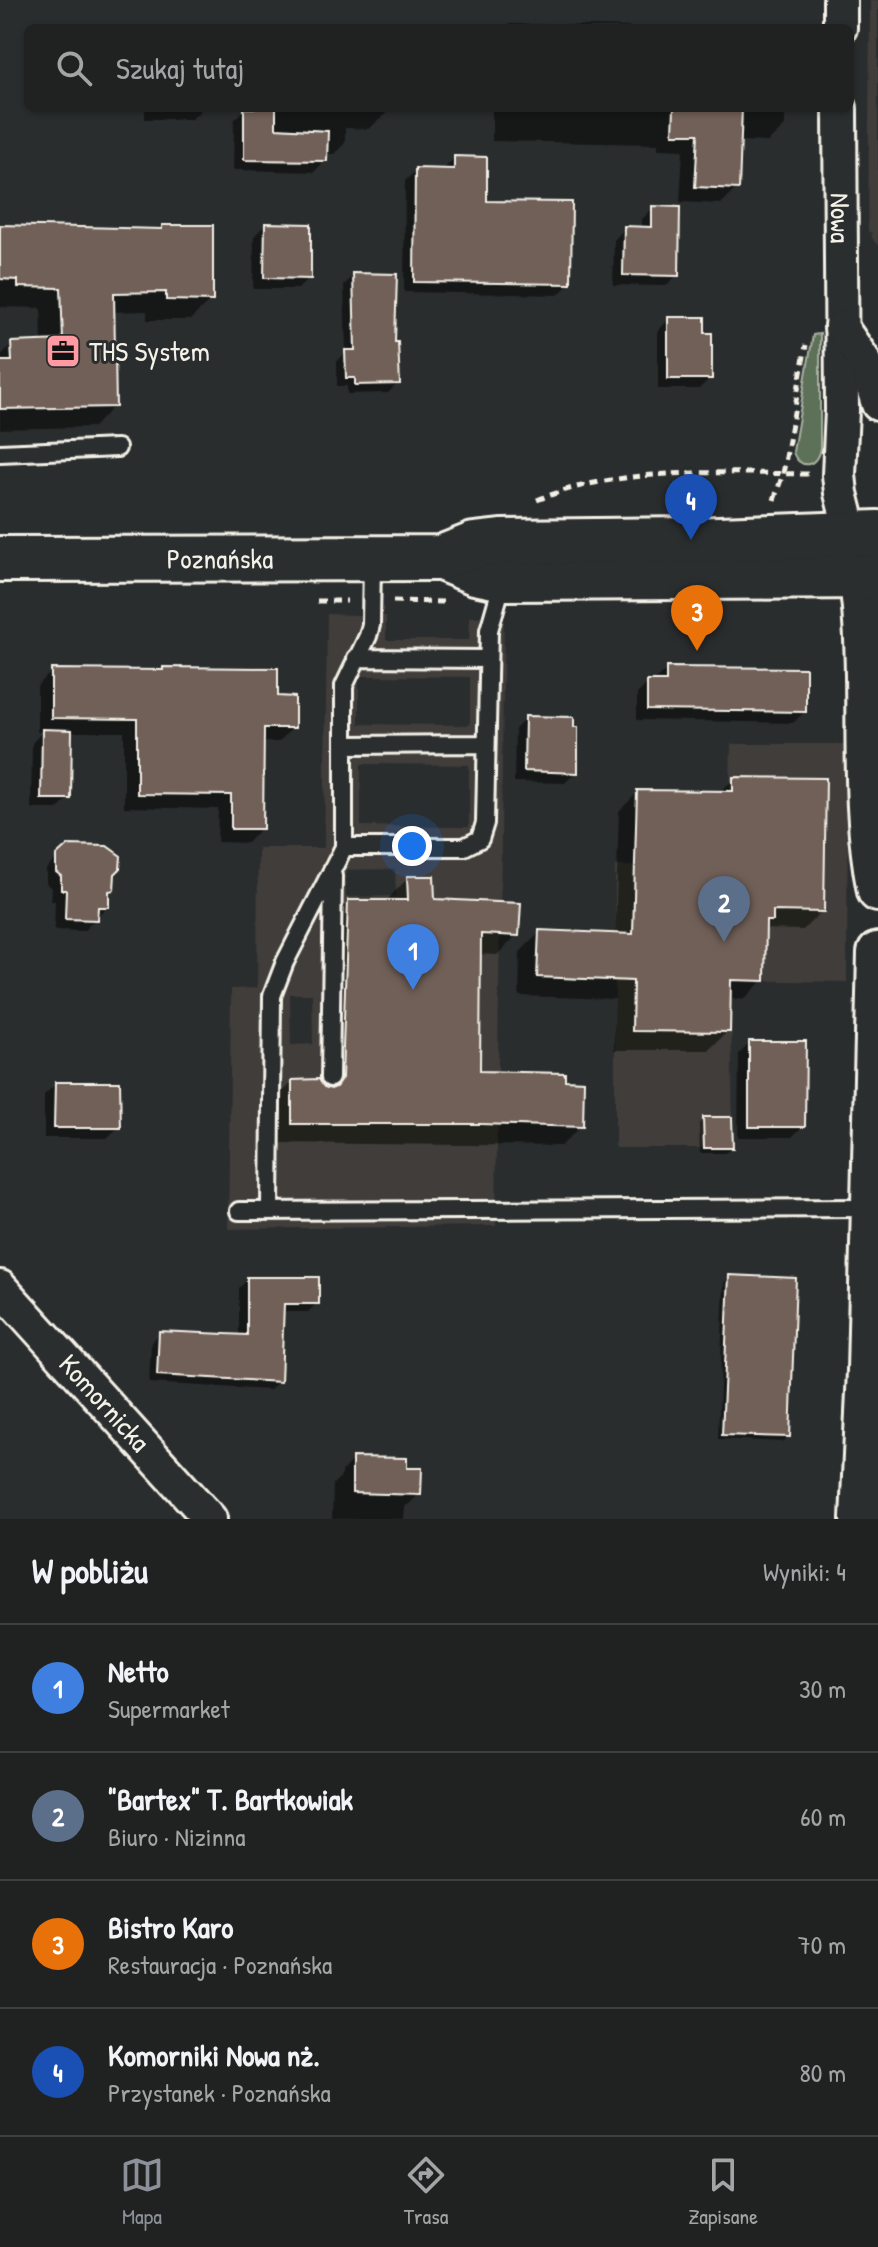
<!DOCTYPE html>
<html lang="pl">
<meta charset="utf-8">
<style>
body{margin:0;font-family:"Patrick Hand",sans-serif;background:#2d2f2f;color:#f1f3f6}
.you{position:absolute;left:412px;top:846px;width:28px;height:28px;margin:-20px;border:6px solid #fff;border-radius:50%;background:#1a73e8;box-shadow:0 0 0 12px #1a73e833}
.badge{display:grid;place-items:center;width:52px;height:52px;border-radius:50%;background:#8c9099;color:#fff;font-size:26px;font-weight:700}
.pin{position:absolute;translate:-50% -66px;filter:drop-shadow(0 2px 4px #0008)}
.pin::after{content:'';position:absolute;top:42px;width:28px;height:24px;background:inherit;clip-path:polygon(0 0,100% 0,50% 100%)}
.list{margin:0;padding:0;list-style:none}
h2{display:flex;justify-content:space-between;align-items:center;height:104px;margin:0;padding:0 32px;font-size:34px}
h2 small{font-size:26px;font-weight:400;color:#a2a4a5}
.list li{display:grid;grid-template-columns:52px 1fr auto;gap:24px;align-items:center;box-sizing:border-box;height:128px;padding:0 32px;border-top:2px solid #3d3f40}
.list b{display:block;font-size:30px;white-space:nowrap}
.list p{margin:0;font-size:26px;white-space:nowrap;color:#a2a4a5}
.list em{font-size:26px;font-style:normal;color:#a2a4a5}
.icon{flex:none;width:44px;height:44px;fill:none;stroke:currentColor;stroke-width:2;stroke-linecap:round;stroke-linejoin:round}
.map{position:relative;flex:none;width:878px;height:1519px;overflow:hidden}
.search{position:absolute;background:#202222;box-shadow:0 2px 6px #0004;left:24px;right:24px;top:24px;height:88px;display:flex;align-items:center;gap:20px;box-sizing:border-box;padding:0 28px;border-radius:12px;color:#a2a4a5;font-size:30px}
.sheet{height:616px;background:#202222}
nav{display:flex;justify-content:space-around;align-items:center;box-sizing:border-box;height:112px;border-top:2px solid #3d3f40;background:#202222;font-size:22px;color:#a2a4a5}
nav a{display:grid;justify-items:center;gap:4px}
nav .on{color:#8c9099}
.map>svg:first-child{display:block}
</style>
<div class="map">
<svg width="878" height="1519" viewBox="0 0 878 1519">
<rect width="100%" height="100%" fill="#2a2d2e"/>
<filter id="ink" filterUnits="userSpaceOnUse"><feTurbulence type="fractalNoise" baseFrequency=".0125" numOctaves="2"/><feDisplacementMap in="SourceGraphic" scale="16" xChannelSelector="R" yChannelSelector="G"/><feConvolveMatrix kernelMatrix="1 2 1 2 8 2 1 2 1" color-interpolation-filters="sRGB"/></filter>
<g filter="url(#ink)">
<path fill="#3f3c3b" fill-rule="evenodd" d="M 870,0 L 878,0 L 878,246 L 872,238 L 871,232 L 868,232 Z
M 327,614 L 386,616 L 386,640 L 469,640 L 470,617 L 504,615 L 496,1226 L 228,1229 L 231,989 L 257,988 L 258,848 L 324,848 ZM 359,676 L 470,677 L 470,725 L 359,724 ZM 361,764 L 469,765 L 469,827 L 361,826 ZM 395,869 L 396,896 L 346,897 L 346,870 ZM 290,994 L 312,994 L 313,1044 L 291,1045 Z
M 731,744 L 848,744 L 847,982 L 731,980 L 733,1148 L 615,1148 L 615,866 L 728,867 Z"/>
<path fill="#5d7059" stroke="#a8b0a0" stroke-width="2" d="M 820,334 L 820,448 C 817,468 799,470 793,452 L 813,335 Z"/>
<path fill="#0007" d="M 510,24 L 630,27 L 630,28 L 506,28 Z
M 145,108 L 203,108 L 192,119 L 145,119 Z
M 255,108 L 392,108 L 369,129 L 345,128 L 345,143 L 334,154 L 325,154 L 325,161 L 314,172 L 233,170 L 234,120 L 245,109 Z
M 492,108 L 785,108 L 785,126 L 768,142 L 739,141 L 737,188 L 721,204 L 680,202 L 683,150 L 658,149 L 658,144 L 492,141 Z
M 454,158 L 485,203 L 569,284 L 558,295 L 404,292 L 405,181 L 416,170 L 444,169 Z
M 653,208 L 677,275 L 666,286 L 613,285 L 614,240 L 625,228 L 642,229 L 642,219 Z
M 265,225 L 309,278 L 298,289 L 253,289 L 254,236 Z
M 0,227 L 158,231 L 163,227 L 211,300 L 190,320 L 147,320 L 147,311 L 112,312 L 114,406 L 94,427 L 0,429 L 0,356 L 12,344 L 42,343 L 41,308 L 0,307 Z
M 354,275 L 393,344 L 397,384 L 388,393 L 347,394 L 347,386 L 337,386 L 337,361 L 346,352 L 344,285 Z
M 669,319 L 710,378 L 699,389 L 658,389 L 658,331 Z
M 667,669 L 804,712 L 793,723 L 637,720 L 637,694 L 648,683 L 655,683 L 655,680 Z
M 52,671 L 276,698 L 293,727 L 279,742 L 262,742 L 261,828 L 247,843 L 217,842 L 218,809 L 124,807 L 124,732 L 70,732 L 69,798 L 58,809 L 31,809 L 32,743 L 42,732 L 37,732 L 37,686 Z
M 526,718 L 572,728 L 576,772 L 565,783 L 514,782 L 515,729 Z
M 734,779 L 822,911 L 803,930 L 763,929 L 763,980 L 744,999 L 729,999 L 728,1031 L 709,1050 L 614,1050 L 615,999 L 519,996 L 520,952 L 540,932 L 615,935 L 619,811 L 638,792 L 720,792 Z
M 68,847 L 113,874 L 112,890 L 107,895 L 107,906 L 84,931 L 54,930 L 55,901 L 51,901 L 51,888 L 46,883 L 46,869 Z
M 408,878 L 434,901 L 517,935 L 497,955 L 479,954 L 478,1072 L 581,1126 L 561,1146 L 273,1143 L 273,1101 L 293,1082 L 324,1091 L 329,922 L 349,902 L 389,902 L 389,898 Z
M 750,1043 L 803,1126 L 792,1137 L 738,1137 L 739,1054 Z
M 56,1084 L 119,1127 L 107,1138 L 44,1138 L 44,1095 Z
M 704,1119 L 731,1148 L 726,1153 L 700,1153 L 699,1124 Z
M 729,1277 L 789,1436 L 783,1442 L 718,1439 L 724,1283 Z
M 248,1279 L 317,1303 L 308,1312 L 282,1312 L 279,1381 L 270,1390 L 149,1383 L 151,1342 L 160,1333 L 239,1337 L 239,1288 Z
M 353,1459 L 405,1470 L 419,1494 L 408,1505 L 405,1505 L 404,1519 L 332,1519 L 333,1484 L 342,1475 L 342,1471 Z"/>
<path fill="#716059" stroke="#f4f1e8" stroke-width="2" d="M 244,108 L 276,108 L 276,128 L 328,131 L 327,161 L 244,160 Z
M 674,108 L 742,108 L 739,189 L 695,187 L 698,134 L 673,134 Z
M 454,156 L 487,157 L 487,201 L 572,202 L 571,284 L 414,282 L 415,168 L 454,169 Z
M 652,206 L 680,207 L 679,276 L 623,275 L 624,226 L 652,227 Z
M 265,223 L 311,224 L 311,279 L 264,278 Z
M 0,225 L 162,229 L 162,225 L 213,225 L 213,301 L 166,300 L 166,292 L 114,293 L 116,407 L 0,409 L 0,361 L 12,361 L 11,342 L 63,340 L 61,288 L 18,287 L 18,280 L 0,279 Z
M 353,273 L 397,274 L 395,342 L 398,342 L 400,384 L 355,385 L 355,378 L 346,378 L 345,350 L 355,350 Z
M 668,317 L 705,317 L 705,333 L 712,333 L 712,379 L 668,379 Z
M 163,667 L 278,668 L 278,696 L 295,697 L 295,728 L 264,728 L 263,829 L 231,829 L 231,795 L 137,794 L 137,719 L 51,718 L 51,669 L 163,670 Z
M 666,667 L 806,668 L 806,712 L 647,710 L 647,681 L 666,681 Z
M 525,716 L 574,717 L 574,727 L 578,727 L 578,773 L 524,771 Z
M 42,729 L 72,730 L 71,799 L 41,799 Z
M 733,777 L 826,778 L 824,912 L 773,911 L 773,921 L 766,921 L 765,981 L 731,980 L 730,1032 L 632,1031 L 633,981 L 537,977 L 539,930 L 633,934 L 637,790 L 733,791 Z
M 68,845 L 107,846 L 121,856 L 120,869 L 115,874 L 114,890 L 109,891 L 109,907 L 98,907 L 97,920 L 65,919 L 66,890 L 61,890 L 61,876 L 56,872 L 56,856 Z
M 407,876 L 434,876 L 435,899 L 521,903 L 519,936 L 481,934 L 480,1071 L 565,1073 L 565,1080 L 584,1081 L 583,1127 L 480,1124 L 292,1124 L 292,1080 L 319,1079 L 324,1087 L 331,1089 L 336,1087 L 342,1078 L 348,900 L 408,900 Z
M 749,1041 L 806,1041 L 805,1127 L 749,1127 Z
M 55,1082 L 120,1082 L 121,1128 L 54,1128 Z
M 703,1117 L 732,1117 L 733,1148 L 704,1148 Z
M 729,1275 L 796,1278 L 790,1437 L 722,1435 Z
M 247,1277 L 319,1277 L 319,1304 L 284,1304 L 281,1382 L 157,1375 L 159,1331 L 247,1335 Z
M 352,1457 L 407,1458 L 407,1468 L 422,1468 L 421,1495 L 352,1493 Z"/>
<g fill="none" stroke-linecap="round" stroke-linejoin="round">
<g stroke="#f4f1e8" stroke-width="22">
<path id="service" d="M 0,453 L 117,448
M 356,658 L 488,659
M 344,745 L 486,744
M 344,847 L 464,847 L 480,839 L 485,823 L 489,630 L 503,581
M 330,1078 L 333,876
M 239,1211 L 871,1208
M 270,1211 L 272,996 L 285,962 L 344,847 L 344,686 L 368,636 L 371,625 L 372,559"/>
</g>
<g stroke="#f4f1e8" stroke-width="38">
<g id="minor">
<path d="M 840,28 L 840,0"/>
<path id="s1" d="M 840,108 L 842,410 L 839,475 L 841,493 L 851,533"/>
<path d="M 841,327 L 865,362 L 878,404"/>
<path id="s2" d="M 0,1287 L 210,1519"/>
</g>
</g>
<g stroke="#f4f1e8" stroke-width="46">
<path id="tertiary" d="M 854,545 C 878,660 855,777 878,891
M 861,1519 L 868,1371 L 878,953"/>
</g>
<g stroke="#f4f1e8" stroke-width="50">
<g id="secondary">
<path d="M 441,558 L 475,572 L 504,578 L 878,576"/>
<path id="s3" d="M 0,559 L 441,558 L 474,545 L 501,542 L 691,540 L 878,533"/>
</g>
</g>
<path stroke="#f4f1e8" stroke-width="5" stroke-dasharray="8 6" stroke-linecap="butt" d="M 537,500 C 621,466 719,473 808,474
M 774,500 L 783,474 L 806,345
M 317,601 L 347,601
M 393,601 L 443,602"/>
<use href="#service" stroke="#2a2d2e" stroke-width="16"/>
<use href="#minor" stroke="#2a2d2e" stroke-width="32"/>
<use href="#tertiary" stroke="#2a2d2e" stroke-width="40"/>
<use href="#secondary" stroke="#2a2d2e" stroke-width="44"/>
</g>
</g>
<defs>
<g id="office-square" transform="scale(1.8)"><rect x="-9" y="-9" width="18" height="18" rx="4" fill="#ff9aa2" stroke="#2a2d2e"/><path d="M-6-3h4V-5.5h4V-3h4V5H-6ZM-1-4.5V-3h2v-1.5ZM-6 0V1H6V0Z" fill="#111"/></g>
</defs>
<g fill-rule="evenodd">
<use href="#office-square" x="63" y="351"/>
</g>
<g text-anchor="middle" stroke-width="6" stroke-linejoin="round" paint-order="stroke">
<g font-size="28" fill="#f4f1e8" stroke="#2a2d2e">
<text dy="10" stroke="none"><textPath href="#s1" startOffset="110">Nowa</textPath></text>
<text dy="10" stroke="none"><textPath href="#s3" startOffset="220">Poznańska</textPath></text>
<text dy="10" stroke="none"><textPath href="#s2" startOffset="156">Komornicka</textPath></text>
</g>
<g font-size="28" fill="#f4f1e8" stroke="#2a2d2e" text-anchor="start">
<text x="89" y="361">THS System</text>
</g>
</g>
</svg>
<div class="you"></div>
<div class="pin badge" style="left:413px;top:990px;background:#3f7fe0">1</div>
<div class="pin badge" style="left:724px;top:942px;background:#5c6f8a">2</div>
<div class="pin badge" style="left:697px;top:651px;background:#e8710a">3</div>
<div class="pin badge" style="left:691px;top:540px;background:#1a4fb4">4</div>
<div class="search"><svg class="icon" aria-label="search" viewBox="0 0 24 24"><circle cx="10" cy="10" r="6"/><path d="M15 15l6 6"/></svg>Szukaj tutaj</div>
</div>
<section class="sheet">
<h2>W pobliżu<small>Wyniki: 4</small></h2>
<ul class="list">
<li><span class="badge" style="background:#3f7fe0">1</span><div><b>Netto</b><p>Supermarket</p></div><em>30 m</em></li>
<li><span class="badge" style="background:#5c6f8a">2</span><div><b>&quot;Bartex&quot; T. Bartkowiak</b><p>Biuro · Nizinna</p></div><em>60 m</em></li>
<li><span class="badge" style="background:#e8710a">3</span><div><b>Bistro Karo</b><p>Restauracja · Poznańska</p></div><em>70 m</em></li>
<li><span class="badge" style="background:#1a4fb4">4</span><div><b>Komorniki Nowa nż.</b><p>Przystanek · Poznańska</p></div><em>80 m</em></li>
</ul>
</section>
<nav>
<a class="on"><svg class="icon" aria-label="map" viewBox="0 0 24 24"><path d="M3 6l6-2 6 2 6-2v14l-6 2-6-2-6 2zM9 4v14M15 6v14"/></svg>Mapa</a>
<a><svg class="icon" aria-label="directions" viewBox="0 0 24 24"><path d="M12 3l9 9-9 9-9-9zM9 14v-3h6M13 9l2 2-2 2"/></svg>Trasa</a>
<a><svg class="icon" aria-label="saved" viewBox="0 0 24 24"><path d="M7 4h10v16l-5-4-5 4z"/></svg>Zapisane</a>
</nav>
